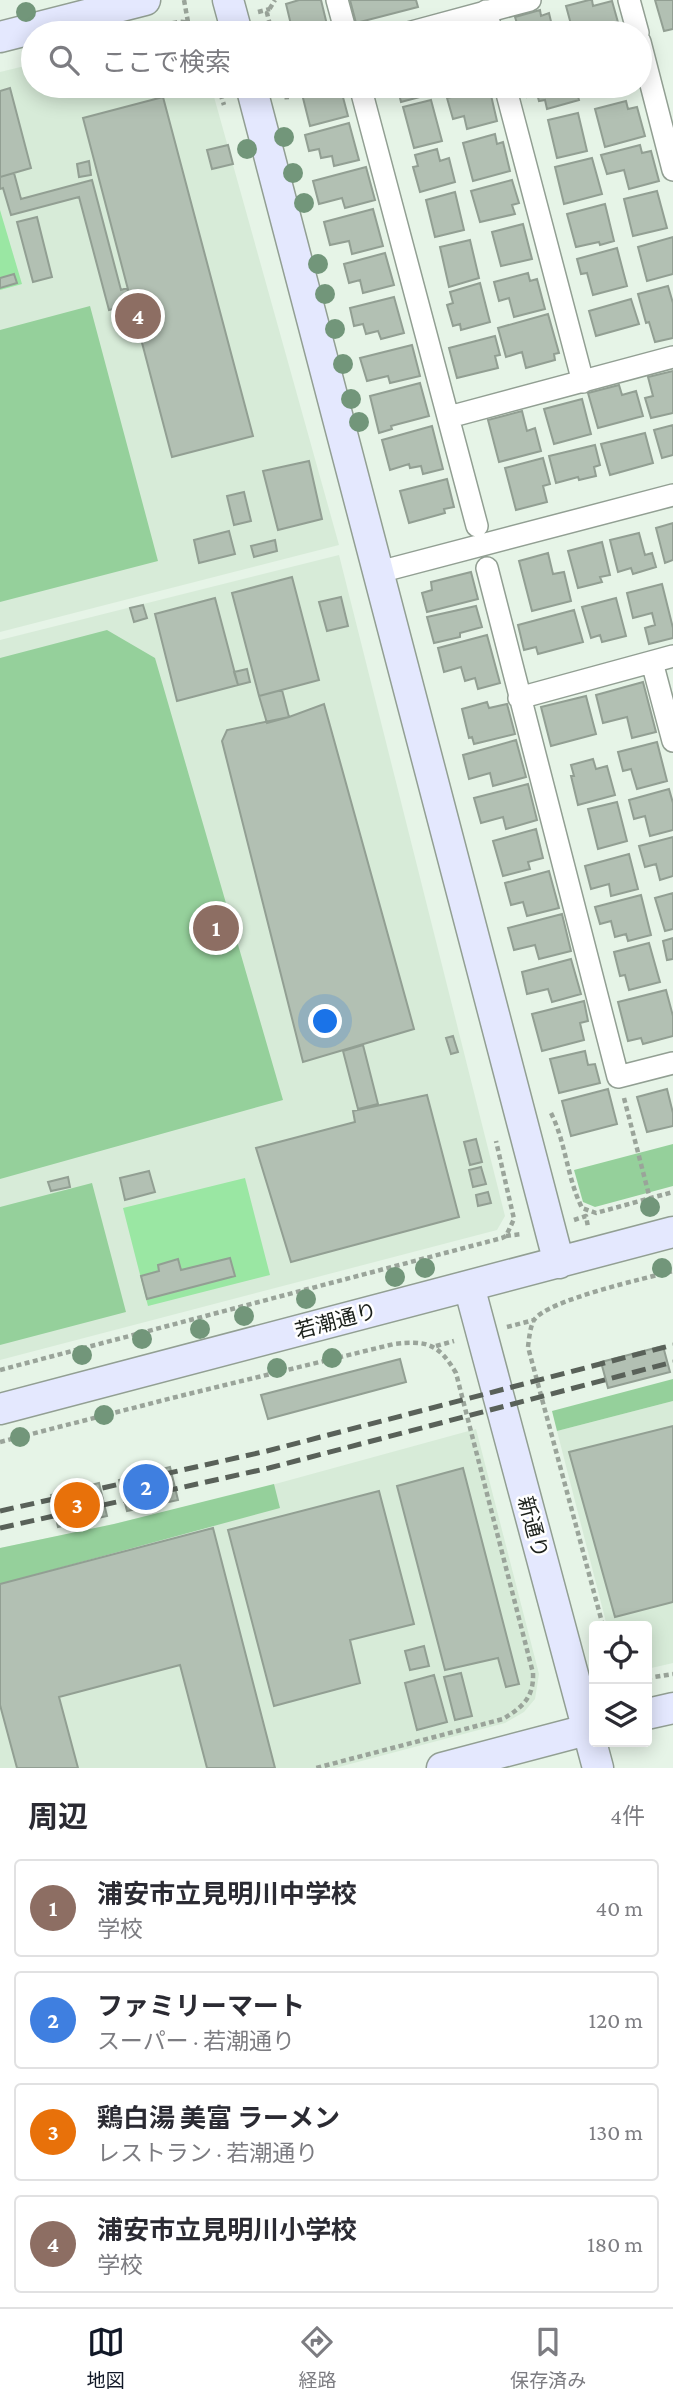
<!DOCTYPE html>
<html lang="ja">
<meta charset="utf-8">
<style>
body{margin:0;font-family:"Crimson Pro","Noto Sans JP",serif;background:#f2f2f3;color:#2b2b33}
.controls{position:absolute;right:21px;bottom:21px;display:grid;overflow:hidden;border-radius:7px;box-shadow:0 4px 18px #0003}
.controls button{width:63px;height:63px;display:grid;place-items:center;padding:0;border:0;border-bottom:2px solid #e1e1e2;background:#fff;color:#2b2b33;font:35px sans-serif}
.you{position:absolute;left:326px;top:1022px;width:24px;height:24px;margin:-18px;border:5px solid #fff;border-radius:50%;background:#1a73e8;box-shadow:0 0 0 10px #1a73e833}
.badge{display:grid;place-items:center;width:46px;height:46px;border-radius:50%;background:#111827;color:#fff;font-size:23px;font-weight:700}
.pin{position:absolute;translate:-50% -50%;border:4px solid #fff;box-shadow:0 2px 7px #0006}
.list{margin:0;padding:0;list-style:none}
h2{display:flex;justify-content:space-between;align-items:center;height:91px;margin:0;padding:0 28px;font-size:30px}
h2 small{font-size:23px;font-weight:400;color:#7c7c81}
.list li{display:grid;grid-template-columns:46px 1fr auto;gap:21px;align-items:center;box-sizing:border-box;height:98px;margin:0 14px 14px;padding:0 14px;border:2px solid #e1e1e2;border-radius:7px}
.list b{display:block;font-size:26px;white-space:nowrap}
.list p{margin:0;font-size:23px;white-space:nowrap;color:#7c7c81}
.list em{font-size:23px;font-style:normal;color:#7c7c81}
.icon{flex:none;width:38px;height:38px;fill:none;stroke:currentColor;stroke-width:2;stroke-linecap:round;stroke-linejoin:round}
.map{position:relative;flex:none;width:673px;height:1768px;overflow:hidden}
.search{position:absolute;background:#fff;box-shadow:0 4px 18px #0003;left:21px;right:21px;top:21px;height:77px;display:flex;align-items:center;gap:18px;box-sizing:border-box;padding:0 24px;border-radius:38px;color:#7c7c81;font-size:26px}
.sheet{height:539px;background:#fff}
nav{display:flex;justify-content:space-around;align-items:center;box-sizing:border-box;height:98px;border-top:2px solid #e1e1e2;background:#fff;font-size:19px;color:#7c7c81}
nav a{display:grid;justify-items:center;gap:4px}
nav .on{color:#111827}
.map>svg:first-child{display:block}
</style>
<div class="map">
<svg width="673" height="1768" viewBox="0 0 673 1768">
<rect width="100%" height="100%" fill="#e6f4e7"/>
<path fill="#d7ebd8" d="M 33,64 L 33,86 L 211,86 L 339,545 L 0,632 L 0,72 Z
M 339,555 L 505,1216 L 497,1230 L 0,1360 L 0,640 Z
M 673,1401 L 673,1663 L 647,1669 L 647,1626 L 607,1626 L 557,1431 Z
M 476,1429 L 539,1674 L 535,1699 L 524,1712 L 505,1723 L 335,1768 L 0,1768 L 0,1548 L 114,1524 L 257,1489 Z"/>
<path fill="#95d09b" d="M 90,306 L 158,561 L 0,602 L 0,330 Z
M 107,630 L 155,658 L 283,1100 L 0,1179 L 0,658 Z
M 673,1144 L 673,1186 L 595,1207 L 583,1202 L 574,1170 Z
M 92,1183 L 126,1312 L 0,1345 L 0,1207 Z
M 673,1379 L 673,1401 L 557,1431 L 552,1411 Z
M 274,1484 L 280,1508 L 0,1584 L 0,1548 L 114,1524 Z"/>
<path fill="#9ae7a3" d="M 0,210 L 22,284 L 0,290 Z
M 245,1178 L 270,1275 L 148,1306 L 123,1208 Z"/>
<path fill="#b2c0b3" stroke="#929f93" stroke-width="2" d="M 299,0 L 321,0 L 329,33 L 293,33 L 286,4 Z
M 350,0 L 416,0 L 418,7 L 356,23 Z
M 589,0 L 592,0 L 593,6 L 612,1 L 621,33 L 585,33 L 583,25 L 572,28 L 566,6 Z
M 655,0 L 673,0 L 673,29 L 664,31 Z
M 540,10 L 541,16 L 549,13 L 553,30 L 559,28 L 561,33 L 520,33 L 515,17 Z
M 300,86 L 340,86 L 348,116 L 310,126 Z
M 397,86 L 429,86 L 431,94 L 401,102 Z
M 524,86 L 575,86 L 579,100 L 547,109 L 545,100 L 539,101 L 537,94 L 527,97 Z
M 588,86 L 630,86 L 591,96 Z
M 10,88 L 31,168 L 0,177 L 0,91 Z
M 482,90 L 482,93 L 490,91 L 497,121 L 467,129 L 464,116 L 453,119 L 447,98 Z
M 163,97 L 253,436 L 172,457 L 83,118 Z
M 431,100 L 442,141 L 414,148 L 403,107 Z
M 626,101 L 628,109 L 637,107 L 645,136 L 605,147 L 595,109 Z
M 578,113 L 587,151 L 557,158 L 548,120 Z
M 349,123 L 359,160 L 334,166 L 332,156 L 321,158 L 319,149 L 309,151 L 305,135 Z
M 495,134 L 497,144 L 503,142 L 510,171 L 473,181 L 463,143 Z
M 228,145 L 233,164 L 212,169 L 207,150 Z
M 640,145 L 642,153 L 651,151 L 659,181 L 629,189 L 624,170 L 607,174 L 601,155 Z
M 437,149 L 440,161 L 449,158 L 455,182 L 420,192 L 413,167 L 418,166 L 415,155 Z
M 592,158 L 602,194 L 564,204 L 555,167 Z
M 89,161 L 91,175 L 79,177 L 77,164 Z
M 366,167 L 375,200 L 345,208 L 342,198 L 319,204 L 313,181 Z
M 14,173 L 21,199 L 92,180 L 121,290 L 127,288 L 132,305 L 109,310 L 79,197 L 11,215 L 3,188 L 0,189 L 0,177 Z
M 512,180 L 519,203 L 512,205 L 515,214 L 480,222 L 471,191 Z
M 657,191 L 667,228 L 633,236 L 624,199 Z
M 455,192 L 464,230 L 435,237 L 426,200 Z
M 605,204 L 614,241 L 600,245 L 599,242 L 576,247 L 567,214 Z
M 373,209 L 383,246 L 352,254 L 349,241 L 330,245 L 324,222 Z
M 37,217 L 52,277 L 33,282 L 17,222 Z
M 523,224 L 532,259 L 501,266 L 492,232 Z
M 673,237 L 673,274 L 647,281 L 638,247 Z
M 470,240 L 479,278 L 449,287 L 440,247 Z
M 617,248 L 627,286 L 593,295 L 587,273 L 581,274 L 577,259 Z
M 385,253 L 394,285 L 363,293 L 360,280 L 349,283 L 344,264 Z
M 528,273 L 530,281 L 537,279 L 545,309 L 514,317 L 509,298 L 499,301 L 494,282 Z
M 14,274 L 17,283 L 0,288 L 0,278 Z
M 480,283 L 490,322 L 461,330 L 460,324 L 453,326 L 447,305 L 453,303 L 450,292 Z
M 668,286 L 673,303 L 673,338 L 655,342 L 649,322 L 646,323 L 638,294 Z
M 394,297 L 404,333 L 381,339 L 378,331 L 366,334 L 363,324 L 354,326 L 350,308 Z
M 631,299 L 639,324 L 596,336 L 589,311 Z
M 548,314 L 559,353 L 554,354 L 555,360 L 526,368 L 522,352 L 506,357 L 498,328 Z
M 495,336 L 500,355 L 495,356 L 498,368 L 457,378 L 449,348 Z
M 412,345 L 420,376 L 390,383 L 388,376 L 367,381 L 360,358 Z
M 673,371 L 673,413 L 651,418 L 645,398 L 653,396 L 648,377 Z
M 420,383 L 429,416 L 391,426 L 392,429 L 379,433 L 370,396 Z
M 619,385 L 622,395 L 636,391 L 643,416 L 598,428 L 588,393 Z
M 582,399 L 591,434 L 554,444 L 544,409 Z
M 522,411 L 527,431 L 535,428 L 541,451 L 499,462 L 488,420 Z
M 673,425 L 673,455 L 662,458 L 654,430 Z
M 432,426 L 443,469 L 423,474 L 421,466 L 410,468 L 409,464 L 390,470 L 382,440 Z
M 645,433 L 653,463 L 610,475 L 601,444 Z
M 595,445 L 600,465 L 594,467 L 596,476 L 579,480 L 578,477 L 556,483 L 549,456 Z
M 543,458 L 550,484 L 543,486 L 547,502 L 516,510 L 505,468 Z
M 309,461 L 322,519 L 278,530 L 263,471 Z
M 447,479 L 454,507 L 444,509 L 445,513 L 409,523 L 400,491 Z
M 244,492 L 251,521 L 234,525 L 227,496 Z
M 673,523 L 673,560 L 665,563 L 656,528 Z
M 229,531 L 235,554 L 199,563 L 194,540 Z
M 639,533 L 645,555 L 652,553 L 656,567 L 633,574 L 631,568 L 618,572 L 610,540 Z
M 275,540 L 277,551 L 254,557 L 251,546 Z
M 602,542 L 610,575 L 600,577 L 602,582 L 578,588 L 568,551 Z
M 548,553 L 553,574 L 564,572 L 571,601 L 532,611 L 519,561 Z
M 471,572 L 478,599 L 427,612 L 422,593 L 432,590 L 431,582 Z
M 292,577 L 319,680 L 259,696 L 232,593 Z
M 662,584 L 673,628 L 673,638 L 649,644 L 645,628 L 655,625 L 652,613 L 633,618 L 627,593 Z
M 341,597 L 348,626 L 327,631 L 319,602 Z
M 215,598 L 238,685 L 177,701 L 155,614 Z
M 616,598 L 626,636 L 602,642 L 600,635 L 591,638 L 582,607 Z
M 143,605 L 147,618 L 134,622 L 130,608 Z
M 476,606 L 482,627 L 460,633 L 460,637 L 434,643 L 427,617 Z
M 574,610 L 583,642 L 538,654 L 536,647 L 524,650 L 518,625 Z
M 487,635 L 500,683 L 478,689 L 475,678 L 465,681 L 461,667 L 444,672 L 438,648 Z
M 247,669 L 250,682 L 238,685 L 234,672 Z
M 643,682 L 656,732 L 632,738 L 627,717 L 603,723 L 596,695 Z
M 282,690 L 289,717 L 267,723 L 259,696 Z
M 586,696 L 596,734 L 551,746 L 541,707 Z
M 487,702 L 489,708 L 507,704 L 515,734 L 474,744 L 472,737 L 469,738 L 462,709 Z
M 324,704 L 414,1029 L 303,1062 L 222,741 L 227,730 L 289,717 Z
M 516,740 L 526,777 L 493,786 L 490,773 L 469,779 L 463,755 Z
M 657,742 L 667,781 L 637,789 L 631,769 L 623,771 L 618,752 Z
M 593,759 L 596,769 L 607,766 L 615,795 L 578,805 L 571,776 L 574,776 L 571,765 Z
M 528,784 L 537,820 L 506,829 L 503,817 L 481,823 L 474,798 Z
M 669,789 L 673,803 L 673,830 L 650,836 L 645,816 L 634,819 L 629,800 Z
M 617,802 L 627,841 L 598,849 L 588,809 Z
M 536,829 L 543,858 L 528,862 L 530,869 L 503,876 L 493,841 Z
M 673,837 L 673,876 L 660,880 L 656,864 L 645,867 L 639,846 Z
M 629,854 L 638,889 L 611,896 L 609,884 L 591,889 L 585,866 Z
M 549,871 L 559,908 L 527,916 L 523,902 L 511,905 L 505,883 Z
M 673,893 L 673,929 L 665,931 L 655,898 Z
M 641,895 L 651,935 L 628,941 L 626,934 L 615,937 L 611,921 L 600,924 L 595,907 Z
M 562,914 L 571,951 L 539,959 L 535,945 L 514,950 L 508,928 Z
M 673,938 L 673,959 L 667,960 L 663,941 Z
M 649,943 L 660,982 L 629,990 L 625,975 L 620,976 L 614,952 Z
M 571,959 L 581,994 L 552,1002 L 548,989 L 527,994 L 522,972 Z
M 666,990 L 673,1016 L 673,1036 L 643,1044 L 641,1038 L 628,1041 L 618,1002 Z
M 584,1001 L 588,1021 L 580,1023 L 584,1040 L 542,1051 L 532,1014 Z
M 453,1036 L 458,1052 L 451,1054 L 446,1038 Z
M 363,1045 L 378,1104 L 358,1109 L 343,1051 Z
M 585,1051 L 588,1065 L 595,1064 L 600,1083 L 559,1093 L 550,1059 Z
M 608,1089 L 617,1124 L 571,1136 L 562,1101 Z
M 667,1089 L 673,1113 L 673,1126 L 647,1132 L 637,1097 Z
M 427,1095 L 459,1217 L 291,1262 L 256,1148 L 355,1122 L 353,1111 Z
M 476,1139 L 482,1162 L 470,1165 L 464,1142 Z
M 481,1167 L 486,1184 L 473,1187 L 469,1170 Z
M 149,1171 L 155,1192 L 125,1200 L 120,1178 Z
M 68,1177 L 70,1187 L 51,1191 L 48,1182 Z
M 488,1192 L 491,1203 L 478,1206 L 476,1195 Z
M 230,1258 L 235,1276 L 147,1299 L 141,1276 L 159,1271 L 158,1265 L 178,1259 L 181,1270 Z
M 663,1346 L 670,1372 L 608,1388 L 601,1362 Z
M 400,1359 L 406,1382 L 268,1419 L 261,1395 Z
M 673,1426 L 673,1602 L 615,1617 L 569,1452 Z
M 170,1467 L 178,1500 L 127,1511 L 119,1480 Z
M 463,1468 L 519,1684 L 506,1687 L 498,1658 L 445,1670 L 397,1486 Z
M 99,1483 L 107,1516 L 58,1527 L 51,1495 Z
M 379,1491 L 414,1624 L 350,1640 L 360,1683 L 274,1706 L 228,1530 Z
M 213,1528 L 275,1768 L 207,1768 L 180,1665 L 59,1697 L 78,1768 L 17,1768 L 0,1705 L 0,1584 Z
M 424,1646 L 429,1666 L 410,1670 L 405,1651 Z
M 461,1673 L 472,1716 L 455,1720 L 444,1677 Z
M 434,1675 L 447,1722 L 417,1730 L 405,1683 Z"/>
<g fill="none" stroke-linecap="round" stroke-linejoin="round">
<g stroke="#929f93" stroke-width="24">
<path id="street" d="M 337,0 L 346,33
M 629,0 L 638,33
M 486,11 L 492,33
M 408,33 L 530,0
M 640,42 L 673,170
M 360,86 L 477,526
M 505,86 L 583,382
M 449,417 L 673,357
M 487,568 L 618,1077 L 673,1063
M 379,572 L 673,495
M 652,662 L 673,741
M 519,698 L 673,656"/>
</g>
<g stroke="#929f93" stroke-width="33">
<path id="secondary" d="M 228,0 L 237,33
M 0,37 L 145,0
M 251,86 L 559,1263
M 469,1286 L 598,1768
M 0,1409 L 673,1232
M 647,1714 L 673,1708
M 442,1768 L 594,1728"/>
</g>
<path stroke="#9aa49a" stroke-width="4.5" stroke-dasharray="5 3.5" stroke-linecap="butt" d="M 184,0 L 188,22
M 258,12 L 270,9
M 156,28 C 177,22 186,16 203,33
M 272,33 L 267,13 L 275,0
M 218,86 L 224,105
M 286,86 L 287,102
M 624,1098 L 650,1199
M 551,1113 C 566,1143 567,1178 582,1208 L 596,1213 L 673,1192
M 574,1220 L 586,1216 L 588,1227
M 506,1236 L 522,1234
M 507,1327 L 534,1320
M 436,1346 L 454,1341
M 0,1370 L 502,1238 L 506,1236 L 514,1219 L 496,1141
M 0,1442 L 180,1396 L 394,1344 C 427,1340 439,1344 456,1373 L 533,1673 C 534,1697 523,1707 503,1719 L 316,1768
M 603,1626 L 528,1347 C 529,1339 530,1327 534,1320 C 547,1300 647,1278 673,1271
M 647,1678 L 673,1674"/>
<use href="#street" stroke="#fff" stroke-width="21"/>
<use href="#secondary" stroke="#e4e8fe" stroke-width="30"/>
<path stroke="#596159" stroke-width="5" stroke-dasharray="14 7" stroke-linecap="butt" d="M 0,1511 L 267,1451 L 673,1345
M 0,1528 L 269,1468 L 673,1362"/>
</g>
<g fill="#72967a">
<circle cx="26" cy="12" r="10"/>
<circle cx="284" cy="137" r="10"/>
<circle cx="247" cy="149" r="10"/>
<circle cx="293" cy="173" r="10"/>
<circle cx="304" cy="203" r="10"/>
<circle cx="318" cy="264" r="10"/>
<circle cx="325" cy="294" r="10"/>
<circle cx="335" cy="329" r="10"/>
<circle cx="343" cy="364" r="10"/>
<circle cx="351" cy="399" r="10"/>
<circle cx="359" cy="422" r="10"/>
<circle cx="650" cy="1207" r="10"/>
<circle cx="425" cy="1268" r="10"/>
<circle cx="662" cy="1268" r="10"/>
<circle cx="395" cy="1277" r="10"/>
<circle cx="306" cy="1299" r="10"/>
<circle cx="244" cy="1316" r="10"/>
<circle cx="200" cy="1329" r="10"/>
<circle cx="142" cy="1339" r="10"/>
<circle cx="82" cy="1355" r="10"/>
<circle cx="332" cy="1358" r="10"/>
<circle cx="277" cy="1368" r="10"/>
<circle cx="104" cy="1415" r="10"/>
<circle cx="20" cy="1437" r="10"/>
</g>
<g text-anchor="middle" stroke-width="5" stroke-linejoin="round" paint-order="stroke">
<g font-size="21" fill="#1c211c" stroke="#fff">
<text transform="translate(336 1321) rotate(-15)" y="7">若潮通り</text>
<text transform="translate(533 1527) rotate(75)" y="7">新通り</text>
</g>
</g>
</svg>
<div class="controls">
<button><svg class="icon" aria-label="locate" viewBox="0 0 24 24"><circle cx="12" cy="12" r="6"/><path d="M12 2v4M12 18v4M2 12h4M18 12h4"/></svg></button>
<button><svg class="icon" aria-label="layers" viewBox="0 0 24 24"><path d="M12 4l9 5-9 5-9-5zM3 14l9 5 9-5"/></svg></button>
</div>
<div class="you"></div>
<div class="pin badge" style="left:216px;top:928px;background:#8d6e63">1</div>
<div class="pin badge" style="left:146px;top:1487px;background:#3f7fe0">2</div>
<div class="pin badge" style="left:77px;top:1505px;background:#e8710a">3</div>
<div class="pin badge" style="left:138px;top:316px;background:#8d6e63">4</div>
<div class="search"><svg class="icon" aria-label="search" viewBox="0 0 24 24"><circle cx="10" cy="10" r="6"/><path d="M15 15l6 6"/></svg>ここで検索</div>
</div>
<section class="sheet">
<h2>周辺<small>4件</small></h2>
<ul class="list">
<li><span class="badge" style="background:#8d6e63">1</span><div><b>浦安市立見明川中学校</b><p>学校</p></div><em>40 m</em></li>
<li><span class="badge" style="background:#3f7fe0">2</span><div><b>ファミリーマート</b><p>スーパー · 若潮通り</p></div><em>120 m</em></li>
<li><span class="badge" style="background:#e8710a">3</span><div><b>鶏白湯 美富 ラーメン</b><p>レストラン · 若潮通り</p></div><em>130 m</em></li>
<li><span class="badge" style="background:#8d6e63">4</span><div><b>浦安市立見明川小学校</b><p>学校</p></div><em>180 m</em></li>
</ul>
</section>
<nav>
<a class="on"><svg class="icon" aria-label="map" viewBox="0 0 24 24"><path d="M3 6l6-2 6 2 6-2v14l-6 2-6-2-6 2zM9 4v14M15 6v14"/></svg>地図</a>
<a><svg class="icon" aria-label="directions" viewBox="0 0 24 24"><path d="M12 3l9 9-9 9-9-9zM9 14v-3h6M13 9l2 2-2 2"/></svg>経路</a>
<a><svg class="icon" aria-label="saved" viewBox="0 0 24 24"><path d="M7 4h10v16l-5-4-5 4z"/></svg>保存済み</a>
</nav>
